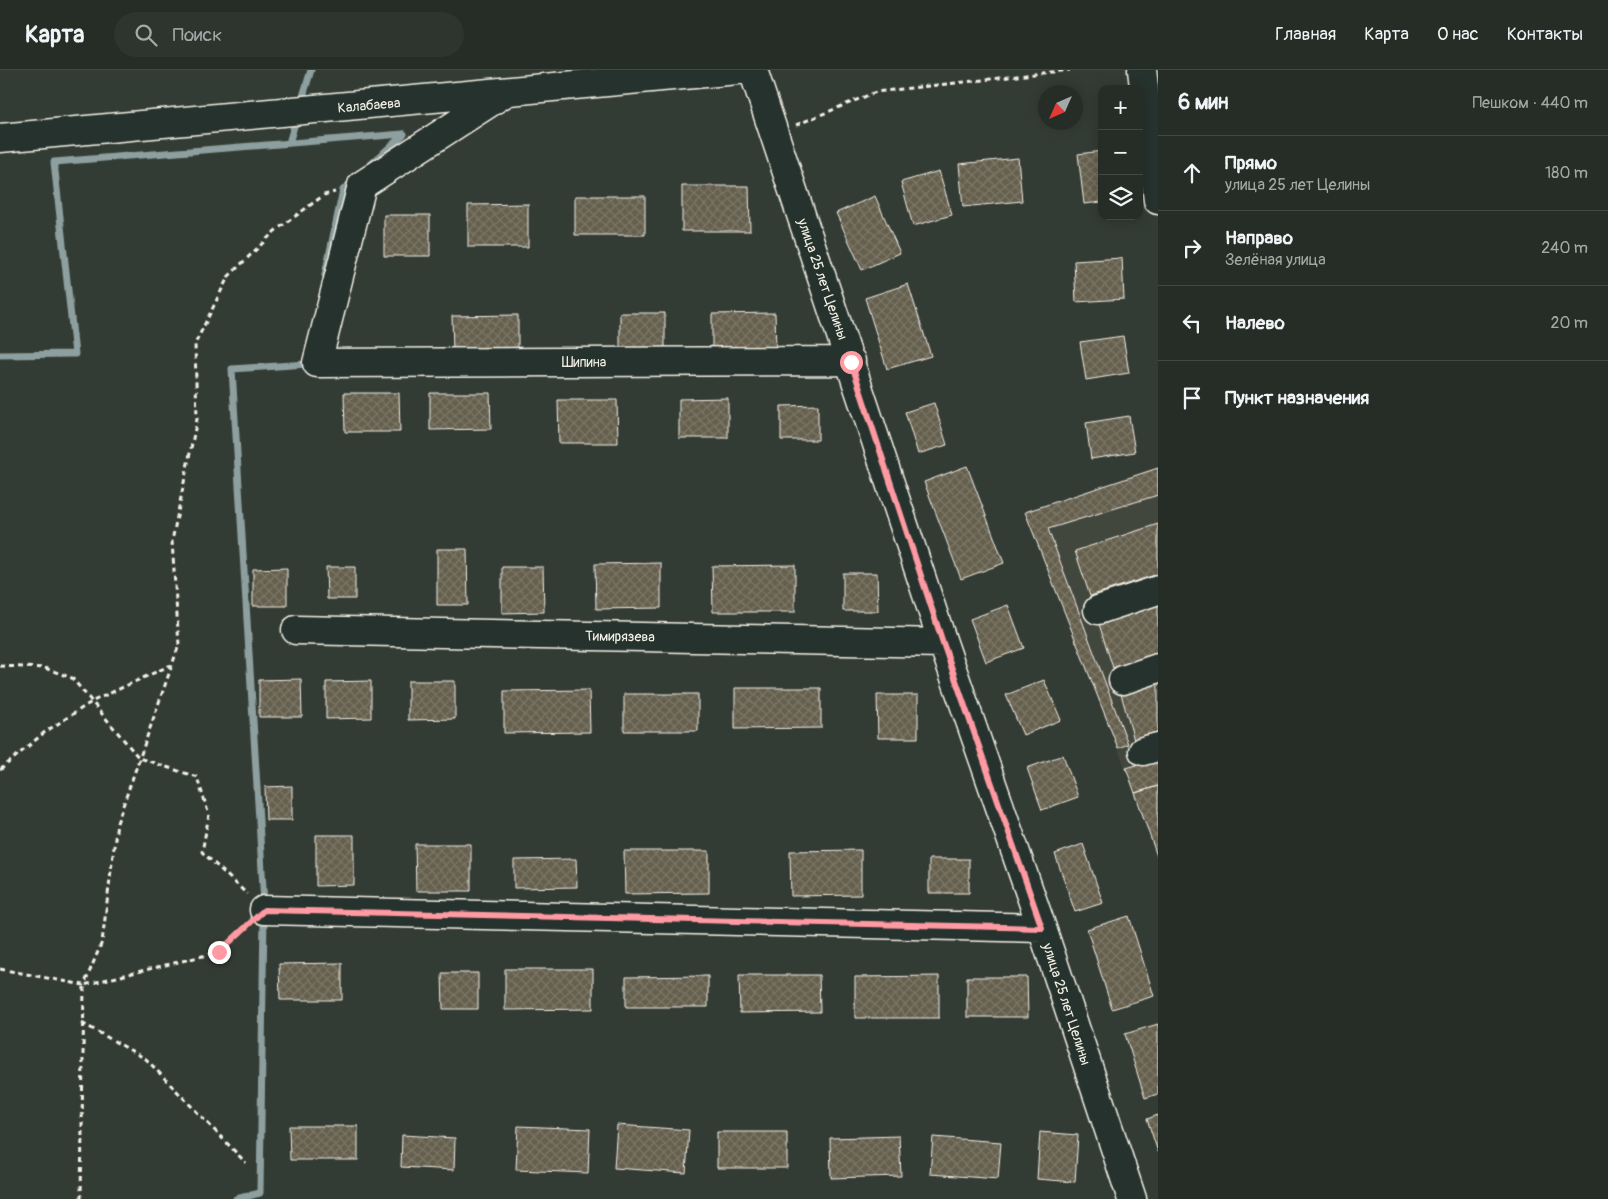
<!DOCTYPE html>
<html lang="ru">
<meta charset="utf-8">
<style>
body{margin:0;font-family:Pangolin,sans-serif;background:#2e352f;color:#f1f3f6}
.controls{position:absolute;right:15px;top:15px;display:grid;overflow:hidden;border-radius:10px;box-shadow:0 2px 12px #0003}
.controls button{width:45px;height:45px;display:grid;place-items:center;padding:0;border:0;border-bottom:1px solid #424944;background:#262d27;color:#f1f3f6;font:25px sans-serif}
.compass{position:absolute;left:1038px;top:15px;width:45px;height:45px;border-radius:50%;background:#262d27;box-shadow:0 2px 12px #0003;rotate:225deg}
.stop{position:absolute;width:15px;height:15px;margin:-11px;border:4px solid #ff9aa2;border-radius:50%;background:#fff}
.stop.end{background:#ff9aa2;border-color:#fff;box-shadow:0 1px 5px #0008}
.list{margin:0;padding:0;list-style:none}
h2{display:flex;justify-content:space-between;align-items:center;height:65px;margin:0;padding:0 20px;font-size:21px}
h2 small{font-size:16px;font-weight:400;color:#a4a8a7}
.list li{display:grid;grid-template-columns:32px 1fr auto;gap:15px;align-items:center;box-sizing:border-box;height:75px;padding:0 20px;border-top:1px solid #424944}
.list b{display:block;font-size:19px;white-space:nowrap}
.list p{margin:0;font-size:16px;white-space:nowrap;color:#a4a8a7}
.list em{font-size:16px;font-style:normal;color:#a4a8a7}
.icon{flex:none;width:28px;height:28px;fill:none;stroke:currentColor;stroke-width:2;stroke-linecap:round;stroke-linejoin:round}
.map{position:relative;flex:none;width:1158px;height:1129px;overflow:hidden}
header{display:flex;align-items:center;gap:30px;box-sizing:border-box;height:70px;padding:0 25px;background:#262d27;border-bottom:1px solid #424944}
header strong{font-size:24px}
nav{display:flex;gap:28px;margin-inline-start:auto;font-size:18px}
.search{width:350px;height:45px;background:#2e352f;display:flex;align-items:center;gap:12px;box-sizing:border-box;padding:0 18px;border-radius:28px;color:#a4a8a7;font-size:19px}
main{display:flex}
aside{flex:1;background:#262d27}
.map>svg:first-child{display:block}
</style>
<header>
<strong>Карта</strong>
<div class="search"><svg class="icon" aria-label="search" viewBox="0 0 24 24"><circle cx="10" cy="10" r="6"/><path d="M15 15l6 6"/></svg>Поиск</div>
<nav><a>Главная</a><a>Карта</a><a>О нас</a><a>Контакты</a></nav>
</header>
<main>
<div class="map">
<svg width="1158" height="1129" viewBox="0 0 1158 1129">
<defs>
<pattern id="building-cross-hatch" width="8" height="8" patternUnits="userSpaceOnUse" patternTransform="scale(1.25)"><rect width="8" height="8" fill="#655f4e"/><path d="M0 0l8 8M0 8l8-8" fill="none" stroke="#7c7668"/></pattern>
</defs>
<rect width="100%" height="100%" fill="#333c34"/>
<filter id="ink" filterUnits="userSpaceOnUse"><feTurbulence type="fractalNoise" baseFrequency=".02" numOctaves="2"/><feDisplacementMap in="SourceGraphic" scale="10" xChannelSelector="R" yChannelSelector="G"/><feConvolveMatrix kernelMatrix="1 2 1 2 8 2 1 2 1" color-interpolation-filters="sRGB"/></filter>
<g filter="url(#ink)">
<path fill="#42463c" d="M 1158,398 L 1158,787 L 1135,723 L 1025,442 Z"/>
<g fill="none" stroke-linecap="round" stroke-linejoin="round">
<path stroke="#8d9f9f" stroke-width="7" d="M 301,33 L 311,0
M 289,73 L 297,46
M 369,96 L 404,64
M 325,205 L 343,120 L 354,110
M 0,285 L 75,284 L 54,92 L 403,64
M 264,834 L 232,299 L 307,294 L 308,289
M 236,1129 L 260,1123 L 264,845"/>
</g>
<path fill="url(#building-cross-hatch)" stroke="#f4f1e8" d="M 1102,81 L 1102,132 L 1084,134 L 1078,84 Z
M 1018,88 L 1022,131 L 963,137 L 959,94 Z
M 939,101 L 952,145 L 913,156 L 901,112 Z
M 682,116 L 749,116 L 750,161 L 682,161 Z
M 575,126 L 645,126 L 645,165 L 575,165 Z
M 875,126 L 900,183 L 862,200 L 836,143 Z
M 528,134 L 528,177 L 468,177 L 468,135 Z
M 384,145 L 430,145 L 430,186 L 384,186 Z
M 1122,188 L 1124,229 L 1076,232 L 1074,191 Z
M 908,214 L 931,286 L 887,299 L 865,228 Z
M 620,243 L 665,243 L 665,287 L 620,287 Z
M 775,243 L 776,280 L 712,281 L 712,244 Z
M 518,245 L 518,282 L 453,282 L 452,246 Z
M 1123,266 L 1129,303 L 1086,310 L 1080,272 Z
M 344,323 L 399,323 L 400,362 L 345,362 Z
M 430,323 L 490,323 L 491,359 L 430,360 Z
M 728,328 L 728,368 L 679,368 L 679,329 Z
M 558,330 L 617,330 L 618,373 L 559,373 Z
M 934,333 L 947,375 L 918,384 L 905,342 Z
M 818,335 L 818,370 L 781,370 L 781,336 Z
M 1129,346 L 1135,382 L 1091,389 L 1086,353 Z
M 967,396 L 1004,493 L 961,509 L 924,412 Z
M 1158,398 L 1158,425 L 1048,459 L 1128,674 L 1118,678 L 1025,442 Z
M 1158,454 L 1158,504 L 1090,526 L 1075,481 Z
M 437,479 L 467,479 L 468,535 L 437,535 Z
M 661,493 L 661,538 L 596,539 L 595,494 Z
M 795,495 L 795,542 L 713,542 L 712,496 Z
M 326,497 L 355,497 L 355,529 L 327,529 Z
M 502,497 L 543,497 L 544,542 L 502,543 Z
M 287,498 L 287,536 L 253,536 L 253,499 Z
M 843,503 L 877,503 L 878,541 L 843,541 Z
M 1008,535 L 1024,578 L 986,592 L 970,549 Z
M 1158,535 L 1158,584 L 1113,598 L 1099,554 Z
M 301,609 L 302,647 L 259,647 L 259,610 Z
M 1044,610 L 1061,650 L 1023,665 L 1006,625 Z
M 371,611 L 371,648 L 326,649 L 326,612 Z
M 408,611 L 455,611 L 455,649 L 408,650 Z
M 1158,613 L 1158,663 L 1134,670 L 1121,624 Z
M 735,618 L 821,618 L 821,658 L 735,659 Z
M 589,620 L 590,662 L 504,663 L 504,621 Z
M 624,624 L 698,624 L 698,661 L 624,661 Z
M 877,625 L 918,625 L 918,668 L 878,668 Z
M 1063,685 L 1078,727 L 1042,740 L 1027,698 Z
M 1158,689 L 1158,716 L 1135,723 L 1126,698 Z
M 292,716 L 292,750 L 266,750 L 265,717 Z
M 1158,716 L 1158,789 L 1135,723 Z
M 316,765 L 354,765 L 354,815 L 316,816 Z
M 415,774 L 471,774 L 471,821 L 416,821 Z
M 1083,774 L 1103,833 L 1075,842 L 1055,784 Z
M 861,780 L 861,825 L 791,826 L 790,781 Z
M 624,781 L 709,781 L 709,823 L 625,824 Z
M 576,789 L 577,817 L 514,818 L 514,790 Z
M 929,789 L 969,789 L 969,823 L 929,823 Z
M 1129,846 L 1154,926 L 1112,939 L 1087,859 Z
M 342,893 L 342,930 L 280,930 L 279,894 Z
M 505,899 L 593,899 L 593,939 L 505,940 Z
M 442,903 L 478,903 L 478,939 L 443,939 Z
M 739,905 L 819,905 L 820,942 L 740,943 Z
M 708,906 L 708,937 L 626,937 L 626,907 Z
M 939,906 L 939,948 L 855,948 L 855,907 Z
M 967,907 L 1027,907 L 1028,947 L 967,947 Z
M 1158,954 L 1158,1024 L 1145,1028 L 1125,964 Z
M 1158,1045 L 1158,1082 L 1147,1049 Z
M 617,1055 L 689,1060 L 686,1103 L 614,1098 Z
M 289,1056 L 358,1056 L 358,1090 L 290,1090 Z
M 518,1056 L 590,1059 L 588,1103 L 516,1100 Z
M 717,1062 L 787,1062 L 787,1098 L 717,1098 Z
M 1040,1062 L 1078,1065 L 1075,1112 L 1037,1109 Z
M 402,1065 L 455,1068 L 454,1100 L 401,1097 Z
M 899,1066 L 901,1106 L 831,1108 L 830,1068 Z
M 933,1067 L 1001,1072 L 998,1109 L 930,1104 Z"/>
<g fill="none" stroke-linecap="round" stroke-linejoin="round">
<g stroke="#f4f1e8" stroke-width="31">
<path id="minor" d="M 753,0 L 943,573 L 1042,858 L 1132,1129
M 1142,0 L 1158,130
M 506,22 L 362,115 L 317,293 L 851,291
M 0,68 L 738,0
M 1098,540 L 1158,520
M 296,560 L 943,573
M 1123,610 L 1158,598
M 1143,681 L 1158,677
M 264,840 L 1042,858"/>
</g>
<path stroke="#f4f1e8" stroke-width="3" stroke-dasharray="5 4" stroke-linecap="butt" d="M 796,55 L 876,22 L 1070,0
M 0,596 L 45,598 L 72,608 L 139,688 L 197,707 L 209,745 L 202,782 L 247,824
M 0,700 L 45,662 L 93,631 L 171,595
M 0,899 L 84,915 L 102,872 L 117,753 L 179,575 L 172,471 L 197,349 L 195,274 L 228,207 L 275,161 L 324,125 L 335,122
M 82,953 L 146,989 L 246,1093
M 81,1129 L 84,915 L 219,882 L 247,856"/>
<use href="#minor" stroke="#26332d" stroke-width="28"/>
</g>
</g>
<g fill="none" stroke-linecap="round" stroke-linejoin="round" filter="url(#ink)">
<path stroke="#ff9aa2" stroke-width="6" d="M 219,882 L 264,840 L 1042,858 L 943,573 L 851,292"/>
</g>
<g text-anchor="middle" stroke-width="5" stroke-linejoin="round" paint-order="stroke">
<g font-size="14" fill="#f4f1e8" stroke="#26332d">
<text transform="translate(369 35) rotate(-5)" y="5">Калабаева</text>
<text transform="translate(823 209) rotate(71)" y="5">улица 25 лет Целины</text>
<text x="584" y="297">Шипина</text>
<text transform="translate(620 566) rotate(1)" y="5">Тимирязева</text>
<text transform="translate(1067 934) rotate(72)" y="5">улица 25 лет Целины</text>
</g>
</g>
</svg>
<div class="controls">
<button>+</button>
<button>−</button>
<button><svg class="icon" aria-label="layers" viewBox="0 0 24 24"><path d="M12 4l9 5-9 5-9-5zM3 14l9 5 9-5"/></svg></button>
</div>
<svg class="compass" viewBox="-18 -18 36 36"><path d="M0-13l5 13h-10z" fill="#e53935"/><path d="M0 13l5-13h-10z" fill="#a4a8a7"/></svg>
<div class="stop" style="left:851px;top:292px"></div>
<div class="stop end" style="left:219px;top:882px"></div>
</div>
<aside>
<h2>6 мин<small>Пешком · 440 m</small></h2>
<ul class="list">
<li><svg class="icon" aria-label="ahead" viewBox="0 0 24 24"><path d="M12 20V5M6 11l6-6 6 6"/></svg><div><b>Прямо</b><p>улица 25 лет Целины</p></div><em>180 m</em></li>
<li><svg class="icon" aria-label="right" viewBox="0 0 24 24"><path d="M7 20v-9h11M14 6l5 5-5 5"/></svg><div><b>Направо</b><p>Зелёная улица</p></div><em>240 m</em></li>
<li><svg class="icon" aria-label="left" viewBox="0 0 24 24"><path d="M17 20v-9H6M10 6l-5 5 5 5"/></svg><div><b>Налево</b></div><em>20 m</em></li>
<li><svg class="icon" aria-label="arrive" viewBox="0 0 24 24"><path d="M6 21V4h12l-3 4 3 4H6"/></svg><div><b>Пункт назначения</b></div></li>
</ul>
</aside>
</main>
